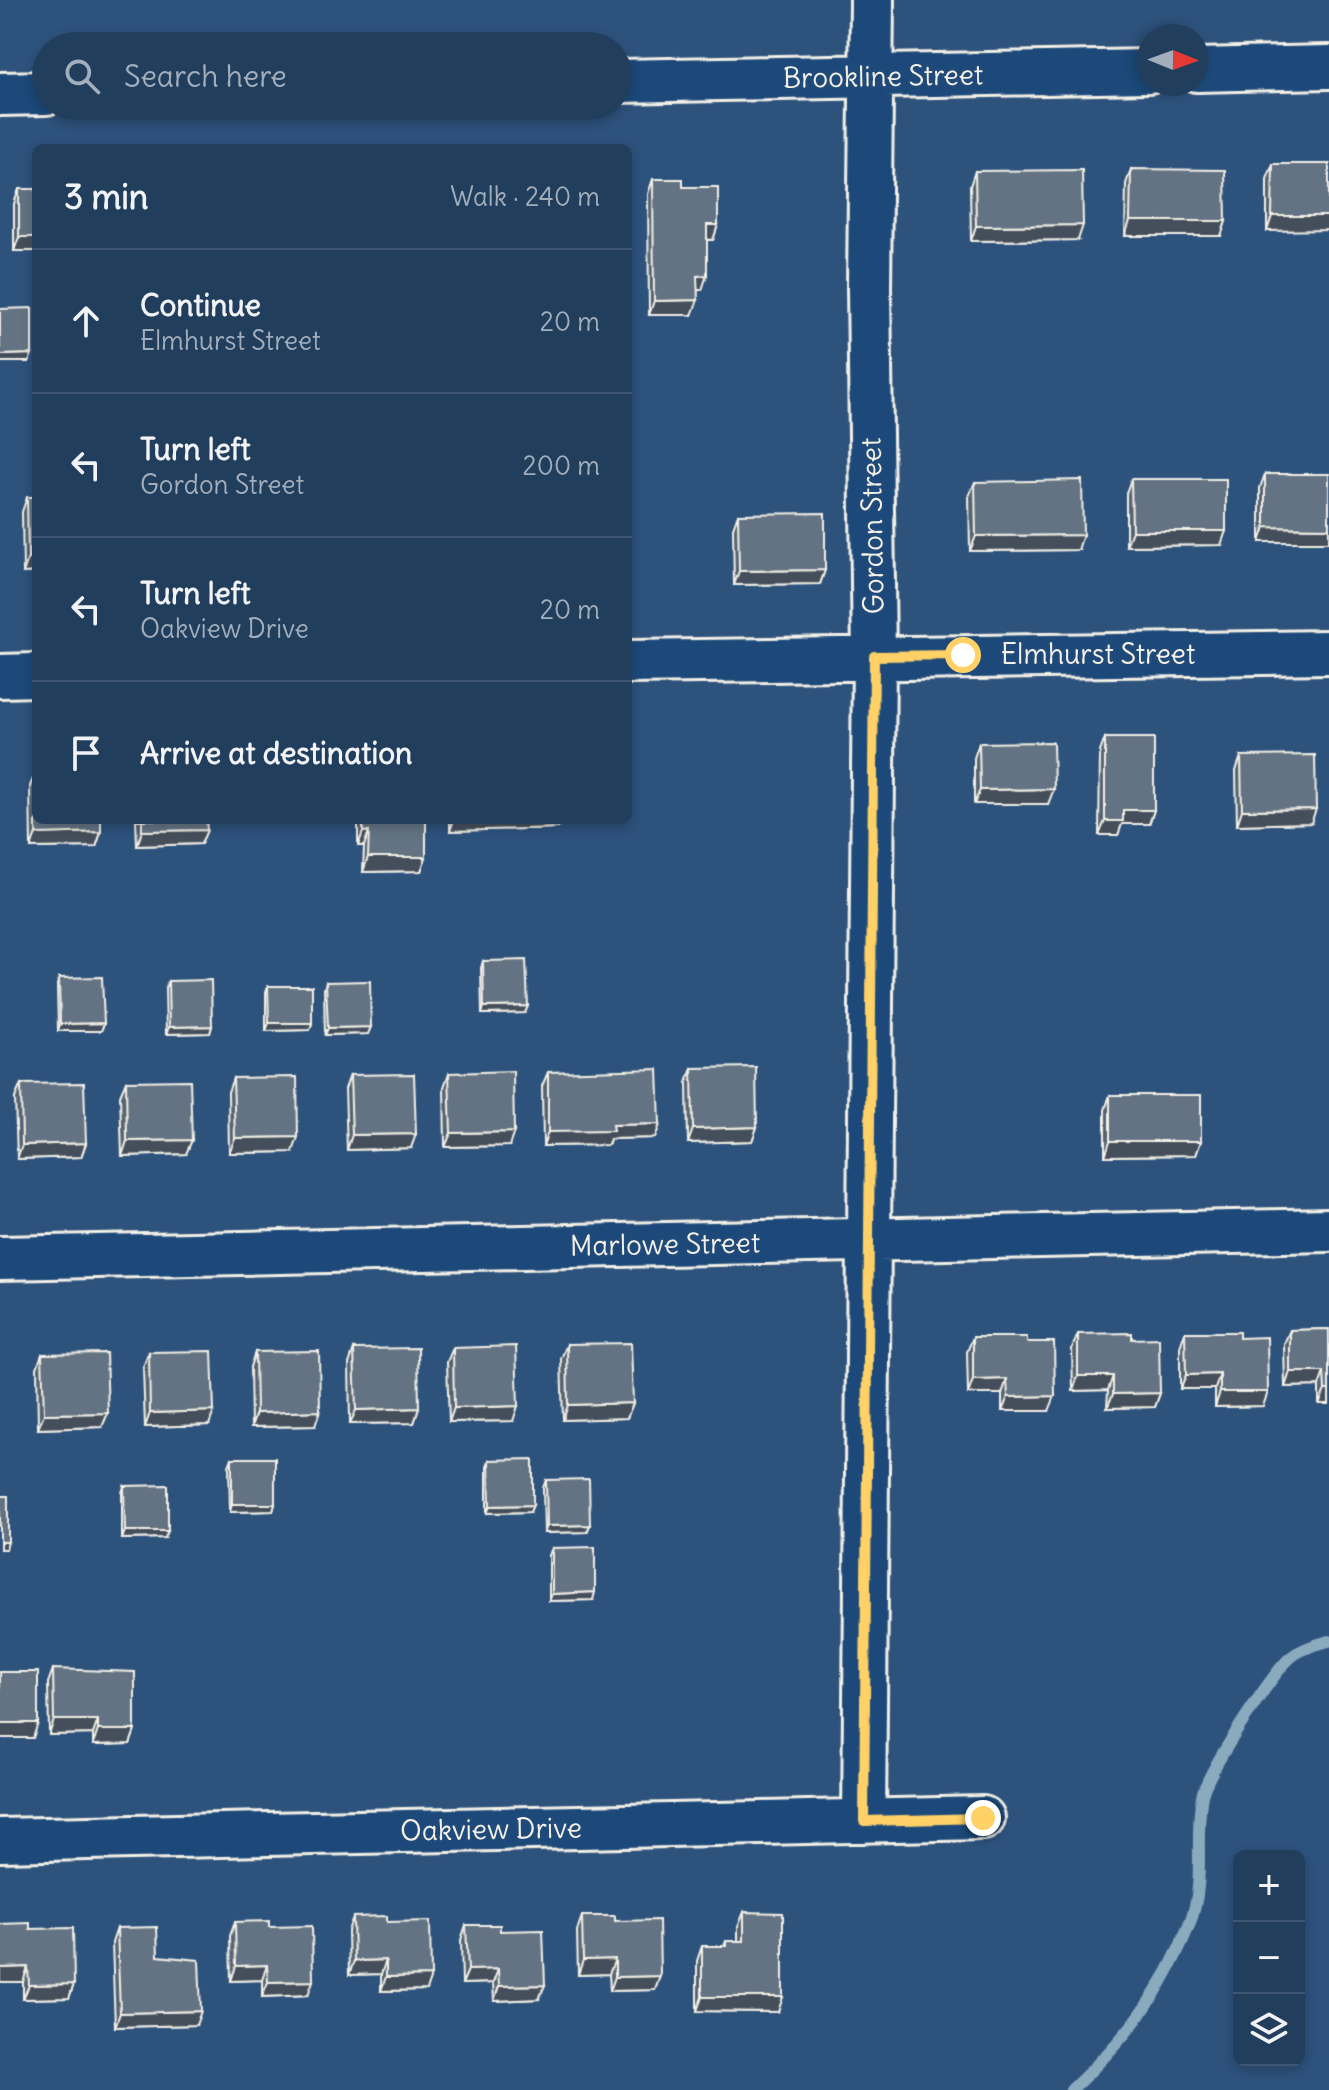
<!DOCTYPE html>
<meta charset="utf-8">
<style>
body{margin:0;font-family:Delius,sans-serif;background:#2a4563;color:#f1f3f6}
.controls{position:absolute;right:24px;bottom:24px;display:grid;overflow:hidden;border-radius:12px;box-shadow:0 4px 12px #0003}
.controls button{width:72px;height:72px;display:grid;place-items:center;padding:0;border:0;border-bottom:2px solid #3f5772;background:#223e5d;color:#f1f3f6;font:40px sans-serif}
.compass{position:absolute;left:1137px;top:24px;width:72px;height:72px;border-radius:50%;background:#223e5d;box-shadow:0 4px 12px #0003;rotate:91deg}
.stop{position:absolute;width:24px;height:24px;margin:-18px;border:6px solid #ffd166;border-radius:50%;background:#fff}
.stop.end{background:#ffd166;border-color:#fff;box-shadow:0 2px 8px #0008}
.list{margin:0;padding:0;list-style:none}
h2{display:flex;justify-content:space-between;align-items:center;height:104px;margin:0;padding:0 32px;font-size:34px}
h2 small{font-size:26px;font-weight:400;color:#a2aebc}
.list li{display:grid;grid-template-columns:52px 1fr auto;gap:24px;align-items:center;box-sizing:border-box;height:144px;padding:0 32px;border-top:2px solid #3f5772}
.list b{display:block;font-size:30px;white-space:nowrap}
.list p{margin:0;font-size:26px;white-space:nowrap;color:#a2aebc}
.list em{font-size:26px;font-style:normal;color:#a2aebc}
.icon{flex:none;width:44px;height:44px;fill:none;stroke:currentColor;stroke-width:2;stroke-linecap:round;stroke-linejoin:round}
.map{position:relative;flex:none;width:1329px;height:2090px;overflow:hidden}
.search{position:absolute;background:#223e5d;box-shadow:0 4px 12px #0003;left:32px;top:32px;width:600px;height:88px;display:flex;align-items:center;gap:20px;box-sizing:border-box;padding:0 28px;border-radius:44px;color:#a2aebc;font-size:30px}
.panel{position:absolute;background:#223e5d;box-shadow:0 4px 12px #0003;left:32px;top:144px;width:600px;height:680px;border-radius:12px}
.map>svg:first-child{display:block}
</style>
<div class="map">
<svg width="1329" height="2090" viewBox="0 0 1329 2090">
<rect width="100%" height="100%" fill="#2d527c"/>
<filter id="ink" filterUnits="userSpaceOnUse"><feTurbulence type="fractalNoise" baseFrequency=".0125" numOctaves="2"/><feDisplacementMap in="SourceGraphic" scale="16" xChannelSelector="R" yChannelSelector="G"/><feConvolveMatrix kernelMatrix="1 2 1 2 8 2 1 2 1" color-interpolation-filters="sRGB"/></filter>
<g filter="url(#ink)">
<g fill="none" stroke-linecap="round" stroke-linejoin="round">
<path stroke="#8aaabe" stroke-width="12" d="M 1071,2090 C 1126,2038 1162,1995 1190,1923 C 1206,1881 1194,1838 1202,1796 C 1206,1774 1272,1674 1290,1658 C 1299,1650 1317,1644 1329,1641"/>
<g stroke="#f4f1e8" stroke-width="48">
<path id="street" d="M 1197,70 L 1329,67
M 618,81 L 1149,71
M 0,94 L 46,93
M 628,662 L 1329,652
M 0,676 L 36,675
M 0,1258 L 1329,1230
M 864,1821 L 874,656 L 869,288 L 872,0
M 0,1840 L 983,1818"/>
</g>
<use href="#street" stroke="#1f4a7a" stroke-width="42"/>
</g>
<path fill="#556371" stroke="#f4f1e8" stroke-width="2" d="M 1273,164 L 1329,164 L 1267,231 L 1267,179 Z
M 1131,169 L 1226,221 L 1221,236 L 1125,236 L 1126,184 Z
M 975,171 L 1078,240 L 971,241 L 970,186 Z
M 653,179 L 683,187 L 718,225 L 713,240 L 707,240 L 702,290 L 698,290 L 692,315 L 649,315 L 648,194 Z
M 19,189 L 36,189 L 36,251 L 14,251 L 14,204 Z
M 1265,474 L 1329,474 L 1329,542 L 1260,542 L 1260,488 Z
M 1131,479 L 1221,545 L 1126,546 L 1126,493 Z
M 975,482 L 1078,550 L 970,551 L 969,496 Z
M 27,497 L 36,572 L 23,573 L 22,512 Z
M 738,514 L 825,570 L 820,584 L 734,585 L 733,528 Z
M 1105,738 L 1154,810 L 1149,824 L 1122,824 L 1118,835 L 1099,835 L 1100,752 Z
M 979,743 L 1048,804 L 974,804 L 974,758 Z
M 1241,756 L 1311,823 L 1237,825 L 1236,771 Z
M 36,772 L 101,832 L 96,847 L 31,848 L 30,786 Z
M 136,820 L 206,820 L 201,844 L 137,846 Z
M 358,820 L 426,820 L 426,857 L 421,871 L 363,872 L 364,846 L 358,846 Z
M 450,820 L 561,820 L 558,828 L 450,831 Z
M 483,961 L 525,1013 L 482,1014 L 481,968 Z
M 59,978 L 104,1023 L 101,1031 L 58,1031 L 57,985 Z
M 168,981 L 212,1026 L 210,1033 L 166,1034 L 165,988 Z
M 326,982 L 368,1034 L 325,1035 L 324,989 Z
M 268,986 L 312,1023 L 310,1030 L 266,1031 L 266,993 Z
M 692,1068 L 757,1127 L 752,1141 L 688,1143 L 687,1083 Z
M 548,1072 L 660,1124 L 655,1138 L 610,1139 L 608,1145 L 543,1146 L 542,1086 Z
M 449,1073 L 509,1146 L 445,1147 L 444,1087 Z
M 350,1075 L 411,1148 L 347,1150 L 345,1089 Z
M 233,1078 L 293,1152 L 229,1153 L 228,1092 Z
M 126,1081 L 186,1154 L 122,1156 L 120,1095 Z
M 21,1084 L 86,1143 L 81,1157 L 17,1159 L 15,1098 Z
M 1110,1095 L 1201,1141 L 1196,1155 L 1105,1156 L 1105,1110 Z
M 1329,1329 L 1329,1404 L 1319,1404 L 1319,1386 L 1285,1387 L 1284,1344 L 1290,1330 Z
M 1185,1332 L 1239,1338 L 1263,1406 L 1215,1407 L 1215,1389 L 1180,1389 L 1180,1347 Z
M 1078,1334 L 1132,1339 L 1160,1393 L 1155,1407 L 1107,1408 L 1108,1390 L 1073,1391 L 1072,1348 Z
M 973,1337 L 1027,1342 L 1049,1411 L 1002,1411 L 1002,1394 L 968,1394 L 967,1352 Z
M 567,1344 L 633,1403 L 627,1418 L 563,1420 L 561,1359 Z
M 453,1348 L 513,1421 L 449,1422 L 447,1362 Z
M 354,1349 L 419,1408 L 414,1423 L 350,1424 L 349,1364 Z
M 149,1352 L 209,1425 L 145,1427 L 143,1367 Z
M 255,1352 L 315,1426 L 251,1427 L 250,1367 Z
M 42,1354 L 102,1427 L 38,1429 L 37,1368 Z
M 232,1458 L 275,1504 L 273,1511 L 230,1512 L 229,1466 Z
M 489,1460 L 530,1512 L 487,1513 L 487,1467 Z
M 546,1480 L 590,1525 L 587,1532 L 544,1533 L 543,1488 Z
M 124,1486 L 165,1538 L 122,1539 L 122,1493 Z
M 552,1548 L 593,1600 L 549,1601 L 549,1555 Z
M 53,1669 L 135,1730 L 130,1744 L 93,1745 L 93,1734 L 49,1735 L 48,1683 Z
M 744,1912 L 778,2012 L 697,2011 L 697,1961 L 702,1946 L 724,1946 L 726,1941 L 738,1941 L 738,1927 Z
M 582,1916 L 615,1921 L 660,1976 L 655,1990 L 610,1991 L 609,1974 L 578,1975 L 577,1931 Z
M 353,1917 L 387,1922 L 426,1990 L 381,1991 L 381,1974 L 349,1975 L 348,1931 Z
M 235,1922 L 269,1927 L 308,1995 L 262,1997 L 262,1980 L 231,1981 L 230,1936 Z
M 0,1924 L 74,1984 L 69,1998 L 23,1999 L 23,1982 L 0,1982 Z
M 466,1925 L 500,1931 L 539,1999 L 494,2001 L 493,1983 L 462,1984 L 461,1940 Z
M 117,1928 L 158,1956 L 196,2025 L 115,2027 L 112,1943 Z"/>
<path fill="#45505c" stroke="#f4f1e8" stroke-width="2" d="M 1272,216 L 1329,216 L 1329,230 L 1267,231 Z
M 1130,221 L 1226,221 L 1221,236 L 1125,236 Z
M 707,225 L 718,225 L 713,240 L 702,239 Z
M 1083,225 L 1078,240 L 971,241 L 976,226 Z
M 19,237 L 36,237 L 36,251 L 14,251 Z
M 707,275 L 702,290 L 692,290 L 697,276 Z
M 698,300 L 692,315 L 649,315 L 654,301 Z
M 32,354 L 29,362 L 0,362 L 0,355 Z
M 1265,527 L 1329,528 L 1329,542 L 1260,542 Z
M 1132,531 L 1226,531 L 1221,545 L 1126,546 Z
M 1083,535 L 1078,550 L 970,551 L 976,536 Z
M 28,558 L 36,558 L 36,572 L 23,573 Z
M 825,570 L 820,584 L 734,585 L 739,571 Z
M 1054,789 L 1048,804 L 974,804 L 980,790 Z
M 1316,809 L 1311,823 L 1237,825 L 1242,810 Z
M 1123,810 L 1154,810 L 1149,824 L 1122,824 L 1118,835 L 1099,835 L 1105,821 Z
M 454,820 L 561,820 L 558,828 L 450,831 Z
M 207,830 L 201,844 L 137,846 L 142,831 Z
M 369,831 L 364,846 L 358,846 L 363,832 Z
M 101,832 L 96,847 L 31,848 L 36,834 Z
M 368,857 L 426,857 L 421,871 L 363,872 Z
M 528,1006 L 525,1013 L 482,1014 L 484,1007 Z
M 104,1023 L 101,1031 L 58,1031 L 60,1024 Z
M 269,1023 L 312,1023 L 310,1030 L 266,1031 Z
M 212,1026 L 210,1033 L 166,1034 L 169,1027 Z
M 371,1027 L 368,1034 L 325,1035 L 328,1028 Z
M 660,1124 L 655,1138 L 610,1139 L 608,1145 L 543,1146 L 548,1132 L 612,1125 Z
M 757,1127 L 752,1141 L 688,1143 L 693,1129 Z
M 514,1132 L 509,1146 L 445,1147 L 451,1133 Z
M 416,1134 L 411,1148 L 347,1150 L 352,1135 Z
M 298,1137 L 293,1152 L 229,1153 L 235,1138 Z
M 192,1140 L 186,1154 L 122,1156 L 127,1141 Z
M 1110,1141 L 1201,1141 L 1196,1155 L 1105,1156 Z
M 86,1143 L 81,1157 L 17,1159 L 22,1145 Z
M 1290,1372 L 1324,1372 L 1319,1386 L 1285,1387 Z
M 1220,1374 L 1215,1389 L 1180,1389 L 1186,1375 Z
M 1078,1376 L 1113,1376 L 1108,1390 L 1073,1391 Z
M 1007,1379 L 1002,1394 L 968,1394 L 973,1380 Z
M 1325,1390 L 1329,1390 L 1329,1404 L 1319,1404 Z
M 1220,1392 L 1268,1392 L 1263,1406 L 1215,1407 Z
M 1160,1393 L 1155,1407 L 1107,1408 L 1113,1394 Z
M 1055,1396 L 1049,1411 L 1002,1411 L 1008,1397 Z
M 633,1403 L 627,1418 L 563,1420 L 568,1405 Z
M 518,1406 L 513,1421 L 449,1422 L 454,1408 Z
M 419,1408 L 414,1423 L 350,1424 L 356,1410 Z
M 214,1411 L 209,1425 L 145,1427 L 150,1413 Z
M 320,1411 L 315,1426 L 251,1427 L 256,1413 Z
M 108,1413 L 102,1427 L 38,1429 L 44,1414 Z
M 232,1504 L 275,1504 L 273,1511 L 230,1512 Z
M 533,1505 L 530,1512 L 487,1513 L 490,1506 Z
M 590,1525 L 587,1532 L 544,1533 L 547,1526 Z
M 125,1531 L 168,1531 L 165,1538 L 122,1539 Z
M 0,1542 L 8,1542 L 6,1549 L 0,1549 Z
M 595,1592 L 593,1600 L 549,1601 L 552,1594 Z
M 54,1720 L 98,1720 L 93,1734 L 49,1735 Z
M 0,1723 L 38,1723 L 33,1738 L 0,1738 Z
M 98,1730 L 135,1730 L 130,1744 L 93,1745 Z
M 615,1959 L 609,1974 L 578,1975 L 583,1960 Z
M 386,1960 L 381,1974 L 349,1975 L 354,1961 Z
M 267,1965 L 262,1980 L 231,1981 L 236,1966 Z
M 28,1967 L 23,1982 L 0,1982 L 0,1968 Z
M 498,1969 L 493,1983 L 462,1984 L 468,1970 Z
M 431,1976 L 426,1990 L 381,1991 L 386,1977 Z
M 660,1976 L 655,1990 L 610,1991 L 615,1977 Z
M 313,1981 L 308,1995 L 262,1997 L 268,1982 Z
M 74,1984 L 69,1998 L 23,1999 L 29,1985 Z
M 545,1985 L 539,1999 L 494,2001 L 499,1986 Z
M 702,1997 L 783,1997 L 778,2012 L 697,2011 Z
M 201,2011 L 196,2025 L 115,2027 L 120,2013 Z"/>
<path fill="#637383" stroke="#f4f1e8" stroke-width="2" d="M 1273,164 L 1329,164 L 1329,216 L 1272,216 Z
M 1131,169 L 1225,170 L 1226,221 L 1130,221 Z
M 1082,170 L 1083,225 L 976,226 L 975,171 Z
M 653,179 L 683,179 L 683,187 L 718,187 L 718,225 L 707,225 L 707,275 L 697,276 L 698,300 L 654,301 Z
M 19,189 L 36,189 L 36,237 L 19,237 Z
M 32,308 L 32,354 L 0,355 L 0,309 Z
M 1265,474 L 1329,474 L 1329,528 L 1265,527 Z
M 1131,479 L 1226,479 L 1226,531 L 1132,531 Z
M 1082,480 L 1083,535 L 976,536 L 975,482 Z
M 27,497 L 36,497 L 36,558 L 28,558 Z
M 825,513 L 825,570 L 739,571 L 738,514 Z
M 1105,738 L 1154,738 L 1154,810 L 1123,810 L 1123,821 L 1105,821 Z
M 1053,742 L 1054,789 L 980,790 L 979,743 Z
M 1315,755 L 1316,809 L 1242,810 L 1241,756 Z
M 36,820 L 101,820 L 101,832 L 36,834 Z
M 142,820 L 206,820 L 207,830 L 142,831 Z
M 363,820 L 426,820 L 426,857 L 368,857 L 369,831 L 363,832 Z
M 526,960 L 528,1006 L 484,1007 L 483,961 Z
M 102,977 L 104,1023 L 60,1024 L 59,978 Z
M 211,980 L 212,1026 L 169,1027 L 168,981 Z
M 370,981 L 371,1027 L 328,1028 L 326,982 Z
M 268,986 L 312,986 L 312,1023 L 269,1023 Z
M 756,1067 L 757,1127 L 693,1129 L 692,1068 Z
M 658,1069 L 660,1124 L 612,1125 L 613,1131 L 548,1132 L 548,1072 Z
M 513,1071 L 514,1132 L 451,1133 L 449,1073 Z
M 414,1074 L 416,1134 L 352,1135 L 350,1075 Z
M 297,1077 L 298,1137 L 235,1138 L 233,1078 Z
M 190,1080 L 192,1140 L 127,1141 L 126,1081 Z
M 84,1083 L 86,1143 L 22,1145 L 21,1084 Z
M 1110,1095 L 1201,1095 L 1201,1141 L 1110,1141 Z
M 1329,1329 L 1329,1390 L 1325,1390 L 1324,1372 L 1290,1372 L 1290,1330 Z
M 1185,1332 L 1239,1332 L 1239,1338 L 1267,1337 L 1268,1392 L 1220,1392 L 1220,1374 L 1186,1375 Z
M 1132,1333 L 1132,1339 L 1159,1338 L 1160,1393 L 1113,1394 L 1113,1376 L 1078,1376 L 1078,1334 Z
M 973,1337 L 1027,1337 L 1027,1342 L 1054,1342 L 1055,1396 L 1008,1397 L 1007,1379 L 973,1380 Z
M 631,1343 L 633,1403 L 568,1405 L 567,1344 Z
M 516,1346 L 518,1406 L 454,1408 L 453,1348 Z
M 418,1348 L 419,1408 L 356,1410 L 354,1349 Z
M 212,1351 L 214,1411 L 150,1413 L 149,1352 Z
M 319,1351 L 320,1411 L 256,1413 L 255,1352 Z
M 106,1353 L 108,1413 L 44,1414 L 42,1354 Z
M 232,1458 L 275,1458 L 275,1504 L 232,1504 Z
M 533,1459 L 533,1505 L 490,1506 L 489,1460 Z
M 589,1479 L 590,1525 L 547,1526 L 546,1480 Z
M 168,1485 L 168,1531 L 125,1531 L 124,1486 Z
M 0,1496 L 8,1496 L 8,1542 L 0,1542 Z
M 595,1547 L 595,1592 L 552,1594 L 552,1548 Z
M 53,1669 L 135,1672 L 135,1730 L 98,1730 L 98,1720 L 54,1720 Z
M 0,1672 L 38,1672 L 38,1723 L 0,1723 Z
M 744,1912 L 783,1913 L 783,1997 L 702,1997 L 702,1946 L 726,1946 L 726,1941 L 744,1941 Z
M 387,1916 L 387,1922 L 430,1921 L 431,1976 L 386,1977 L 386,1960 L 354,1961 L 353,1917 Z
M 582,1916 L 615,1916 L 615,1921 L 659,1920 L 660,1976 L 615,1977 L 615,1959 L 583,1960 Z
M 269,1921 L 269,1927 L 312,1926 L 313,1981 L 268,1982 L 267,1965 L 236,1966 L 235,1922 Z
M 30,1923 L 30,1929 L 73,1928 L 74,1984 L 29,1985 L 28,1967 L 0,1968 L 0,1924 Z
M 466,1925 L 500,1925 L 500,1931 L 543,1930 L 545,1985 L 499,1986 L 498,1969 L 468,1970 Z
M 157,1927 L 158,1956 L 199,1960 L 201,2011 L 120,2013 L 117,1928 Z"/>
</g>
<g fill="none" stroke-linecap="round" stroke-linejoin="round" filter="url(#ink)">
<path stroke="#ffd166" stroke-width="10" d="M 963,655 L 874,656 L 864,1821 L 983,1818"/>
</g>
<g text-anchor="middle" stroke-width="6" stroke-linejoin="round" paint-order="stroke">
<g font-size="28" fill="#f4f1e8" stroke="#1f4a7a">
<text transform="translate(883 76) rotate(-1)" y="10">Brookline Street</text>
<text transform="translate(872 526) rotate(-91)" y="10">Gordon Street</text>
<text x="1098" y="664">Elmhurst Street</text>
<text transform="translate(665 1244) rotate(-1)" y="10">Marlowe Street</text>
<text transform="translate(491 1829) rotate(-1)" y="10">Oakview Drive</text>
</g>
</g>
</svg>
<div class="controls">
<button>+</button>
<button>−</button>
<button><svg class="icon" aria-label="layers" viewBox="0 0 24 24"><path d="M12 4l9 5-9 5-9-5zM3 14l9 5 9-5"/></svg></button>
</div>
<svg class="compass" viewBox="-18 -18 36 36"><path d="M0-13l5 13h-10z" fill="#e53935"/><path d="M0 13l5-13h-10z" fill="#a2aebc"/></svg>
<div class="stop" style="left:963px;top:655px"></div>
<div class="stop end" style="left:983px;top:1818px"></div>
<div class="search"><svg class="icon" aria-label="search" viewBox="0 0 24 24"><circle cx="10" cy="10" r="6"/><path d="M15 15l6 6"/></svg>Search here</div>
<section class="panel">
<h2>3 min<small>Walk · 240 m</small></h2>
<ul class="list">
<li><svg class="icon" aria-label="ahead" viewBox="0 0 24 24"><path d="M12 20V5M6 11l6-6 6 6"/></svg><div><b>Continue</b><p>Elmhurst Street</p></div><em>20 m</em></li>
<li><svg class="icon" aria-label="left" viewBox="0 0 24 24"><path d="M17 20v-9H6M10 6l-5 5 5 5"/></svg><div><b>Turn left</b><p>Gordon Street</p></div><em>200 m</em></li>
<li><svg class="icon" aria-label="left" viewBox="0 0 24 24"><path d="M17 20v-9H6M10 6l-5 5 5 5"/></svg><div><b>Turn left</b><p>Oakview Drive</p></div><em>20 m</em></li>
<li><svg class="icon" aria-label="arrive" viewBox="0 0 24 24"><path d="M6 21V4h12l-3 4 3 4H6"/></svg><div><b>Arrive at destination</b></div></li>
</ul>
</section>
</div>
